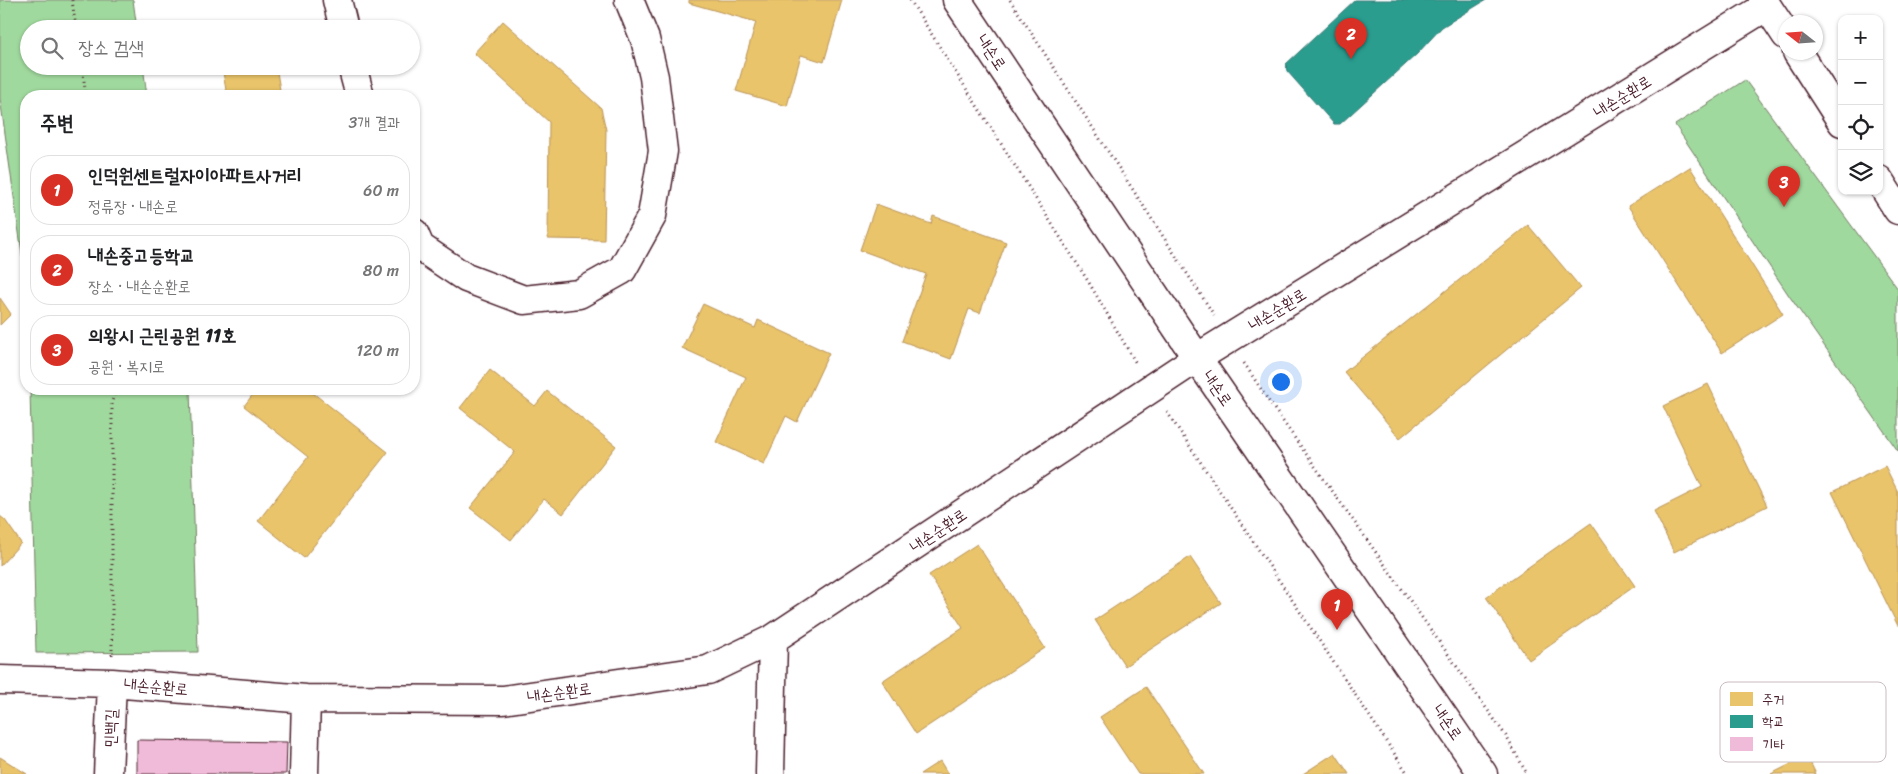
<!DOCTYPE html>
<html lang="ko">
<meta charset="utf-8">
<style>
body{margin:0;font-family:Sriracha,"Poor Story",sans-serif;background:#f6f6f6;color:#202124}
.controls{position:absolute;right:15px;top:15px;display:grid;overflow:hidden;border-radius:10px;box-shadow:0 1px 4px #0004}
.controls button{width:45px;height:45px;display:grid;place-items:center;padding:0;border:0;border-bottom:1px solid #e0e0e0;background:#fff;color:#202124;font:25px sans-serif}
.compass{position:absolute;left:1778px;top:15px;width:45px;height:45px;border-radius:50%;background:#fff;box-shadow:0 1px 4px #0004;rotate:287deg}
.you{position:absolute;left:1280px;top:381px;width:18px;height:18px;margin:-12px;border:4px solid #fff;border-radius:50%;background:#1a73e8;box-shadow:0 0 0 8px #1a73e833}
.badge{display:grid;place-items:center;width:32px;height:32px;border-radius:50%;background:#d93025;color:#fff;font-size:16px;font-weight:700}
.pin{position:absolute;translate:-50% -41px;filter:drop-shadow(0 1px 2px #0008)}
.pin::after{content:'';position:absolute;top:26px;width:18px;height:15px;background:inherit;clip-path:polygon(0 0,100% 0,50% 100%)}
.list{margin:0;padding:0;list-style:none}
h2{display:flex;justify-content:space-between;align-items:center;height:65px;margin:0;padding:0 20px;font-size:21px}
h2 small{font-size:16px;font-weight:400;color:#757577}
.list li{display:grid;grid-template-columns:32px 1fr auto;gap:15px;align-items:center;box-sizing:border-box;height:70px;margin:0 10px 10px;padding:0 10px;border:1px solid #e0e0e0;border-radius:20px}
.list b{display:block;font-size:19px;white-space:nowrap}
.list p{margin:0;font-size:16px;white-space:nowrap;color:#757577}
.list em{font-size:16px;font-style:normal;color:#757577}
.icon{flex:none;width:28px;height:28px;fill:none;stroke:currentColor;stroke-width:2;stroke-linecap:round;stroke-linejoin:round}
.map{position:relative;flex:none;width:1898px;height:774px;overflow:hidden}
.search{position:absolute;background:#fff;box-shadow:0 1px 4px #0004;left:20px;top:20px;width:400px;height:55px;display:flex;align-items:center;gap:12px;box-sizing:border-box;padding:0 18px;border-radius:28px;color:#757577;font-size:19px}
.panel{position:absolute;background:#fff;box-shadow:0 1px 4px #0004;left:20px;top:90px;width:400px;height:305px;border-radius:20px}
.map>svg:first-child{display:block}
</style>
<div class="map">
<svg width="1898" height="774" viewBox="0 0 1898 774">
<rect width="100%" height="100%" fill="#fff"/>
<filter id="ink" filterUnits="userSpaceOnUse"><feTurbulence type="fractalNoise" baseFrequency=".02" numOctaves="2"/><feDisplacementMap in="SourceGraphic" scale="10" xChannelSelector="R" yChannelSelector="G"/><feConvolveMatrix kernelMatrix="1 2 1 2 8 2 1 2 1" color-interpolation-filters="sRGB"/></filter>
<g filter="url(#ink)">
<path fill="#a0d99e" stroke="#757c64" d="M 0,0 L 133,0 L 137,29 L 29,29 L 29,66 L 143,66 L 147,96 L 26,96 L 26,282 L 0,98 Z
M 1745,80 L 1898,289 L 1898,451 L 1790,297 L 1675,125 Z
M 30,389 L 190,389 L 198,652 L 36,653 Z"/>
<path fill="#e9c46a" stroke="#b99257" d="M 689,0 L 842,0 L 824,62 L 801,55 L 787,106 L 736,91 L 756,22 L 689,3 Z
M 503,21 L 601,108 L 606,130 L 604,240 L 548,239 L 549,122 L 474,53 Z
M 222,66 L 276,66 L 281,96 L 227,96 Z
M 1690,167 L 1783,314 L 1722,353 L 1628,206 Z
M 876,204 L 931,224 L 933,216 L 1006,242 L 980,313 L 969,309 L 951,359 L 902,341 L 926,274 L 860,250 Z
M 1528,225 L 1581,288 L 1400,438 L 1344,372 Z
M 0,298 L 11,314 L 0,325 Z
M 703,304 L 755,328 L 758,320 L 829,353 L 797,422 L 786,416 L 764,464 L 716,442 L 746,377 L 682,348 Z
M 490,370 L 535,406 L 547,391 L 616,446 L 563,514 L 544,499 L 511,540 L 470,508 L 515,452 L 460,408 Z
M 1708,384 L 1767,506 L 1674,552 L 1654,511 L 1702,487 L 1663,406 Z
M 257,389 L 308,389 L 388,452 L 304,558 L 258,521 L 308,457 L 244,406 Z
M 1885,466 L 1898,492 L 1898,626 L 1832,492 Z
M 0,516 L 5,520 L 21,543 L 0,566 Z
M 1591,523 L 1635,586 L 1529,660 L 1486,597 Z
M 977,544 L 1045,648 L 916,734 L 882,681 L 963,628 L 929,575 Z
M 1190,557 L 1221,603 L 1125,666 L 1095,620 Z
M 1146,687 L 1204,774 L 1138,774 L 1100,717 Z
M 1335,753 L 1349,774 L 1303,774 Z
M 1807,756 L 1816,774 L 1771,774 Z
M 0,757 L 27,774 L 0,774 Z
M 940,761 L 948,774 L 920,774 Z"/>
<path fill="#2a9d8f" stroke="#347771" d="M 1355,0 L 1486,0 L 1442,27 L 1417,54 L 1340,124 L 1334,124 L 1287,71 L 1286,64 Z"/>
<path fill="#f0bbd8" stroke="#4a1f2b" d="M 137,740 L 287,742 L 286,774 L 137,774 Z"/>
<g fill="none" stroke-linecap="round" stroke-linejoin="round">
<g stroke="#4a1f2b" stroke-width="31">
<path id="minor" d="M 337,0 L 344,29
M 957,0 L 1197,358 L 1483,774
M 1763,0 L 1786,35
M 1797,52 L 1842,122
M 352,66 L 360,96
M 1879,180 L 1898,210
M 414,233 L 420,247 L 466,278 L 524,300 L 579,294 L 622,270 L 652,216 L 663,151 L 654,77 L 645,39 L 629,0
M 0,680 L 112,683 L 306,699 L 503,700 L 708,670 L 773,639 L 1197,358 L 1767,6
M 108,774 L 112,683
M 304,774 L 306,699
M 770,774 L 773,639"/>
</g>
<path stroke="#4a1f2b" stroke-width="3" stroke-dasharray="1 4" stroke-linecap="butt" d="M 72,0 L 76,29
M 910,0 L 1088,281 L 1137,365
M 1010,0 L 1214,315
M 82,66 L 86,96
M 1244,363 L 1270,403 L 1506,736 L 1527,774
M 1167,412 L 1408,774
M 112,655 L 112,401 L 116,389"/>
<use href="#minor" stroke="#fff" stroke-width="28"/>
</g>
</g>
<g text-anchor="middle" stroke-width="5" stroke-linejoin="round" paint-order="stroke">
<g font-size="16" fill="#4a1f2b" stroke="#fff">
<text transform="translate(992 52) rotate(56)" y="6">내손로</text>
<text transform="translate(1622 96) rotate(-32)" y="6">내손순환로</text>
<text transform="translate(1277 309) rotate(-32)" y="6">내손순환로</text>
<text transform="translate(1218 388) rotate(55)" y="6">내손로</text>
<text transform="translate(938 530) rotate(-34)" y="6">내손순환로</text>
<text transform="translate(156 686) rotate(5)" y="6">내손순환로</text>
<text transform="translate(559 692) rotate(-8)" y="6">내손순환로</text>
<text transform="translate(1448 722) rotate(55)" y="6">내손로</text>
<text transform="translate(110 728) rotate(-88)" y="6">민백길</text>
</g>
</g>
<rect x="1720" y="682" width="166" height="80" rx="8" fill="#fff" stroke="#c9bcbf" stroke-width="1"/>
<rect x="1730" y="692" width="23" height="14" fill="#e9c46a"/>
<rect x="1730" y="715" width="23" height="13" fill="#2a9d8f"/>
<rect x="1730" y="737" width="23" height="14" fill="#f0bbd8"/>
<g font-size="14" fill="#4a1f2b">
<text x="1762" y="704">주거</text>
<text x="1762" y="726">학교</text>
<text x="1762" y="749">기타</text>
</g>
</svg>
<div class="controls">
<button>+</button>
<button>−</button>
<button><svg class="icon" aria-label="locate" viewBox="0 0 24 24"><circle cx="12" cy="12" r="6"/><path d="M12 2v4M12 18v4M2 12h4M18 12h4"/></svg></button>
<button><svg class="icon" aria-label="layers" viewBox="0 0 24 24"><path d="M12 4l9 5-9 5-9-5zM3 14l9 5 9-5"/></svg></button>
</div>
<svg class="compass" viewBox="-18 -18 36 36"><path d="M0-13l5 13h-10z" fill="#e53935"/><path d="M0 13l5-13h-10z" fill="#757577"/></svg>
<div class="you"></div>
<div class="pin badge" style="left:1337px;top:630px">1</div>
<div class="pin badge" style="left:1351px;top:59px">2</div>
<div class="pin badge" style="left:1784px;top:207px">3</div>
<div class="search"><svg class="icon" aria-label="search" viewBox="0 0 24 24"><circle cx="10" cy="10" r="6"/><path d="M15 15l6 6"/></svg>장소 검색</div>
<section class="panel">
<h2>주변<small>3개 결과</small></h2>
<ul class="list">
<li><span class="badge">1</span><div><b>인덕원센트럴자이아파트사거리</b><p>정류장 · 내손로</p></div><em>60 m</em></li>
<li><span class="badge">2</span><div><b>내손중고등학교</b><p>장소 · 내손순환로</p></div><em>80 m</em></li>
<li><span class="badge">3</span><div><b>의왕시 근린공원 11호</b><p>공원 · 복지로</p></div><em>120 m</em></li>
</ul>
</section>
</div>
